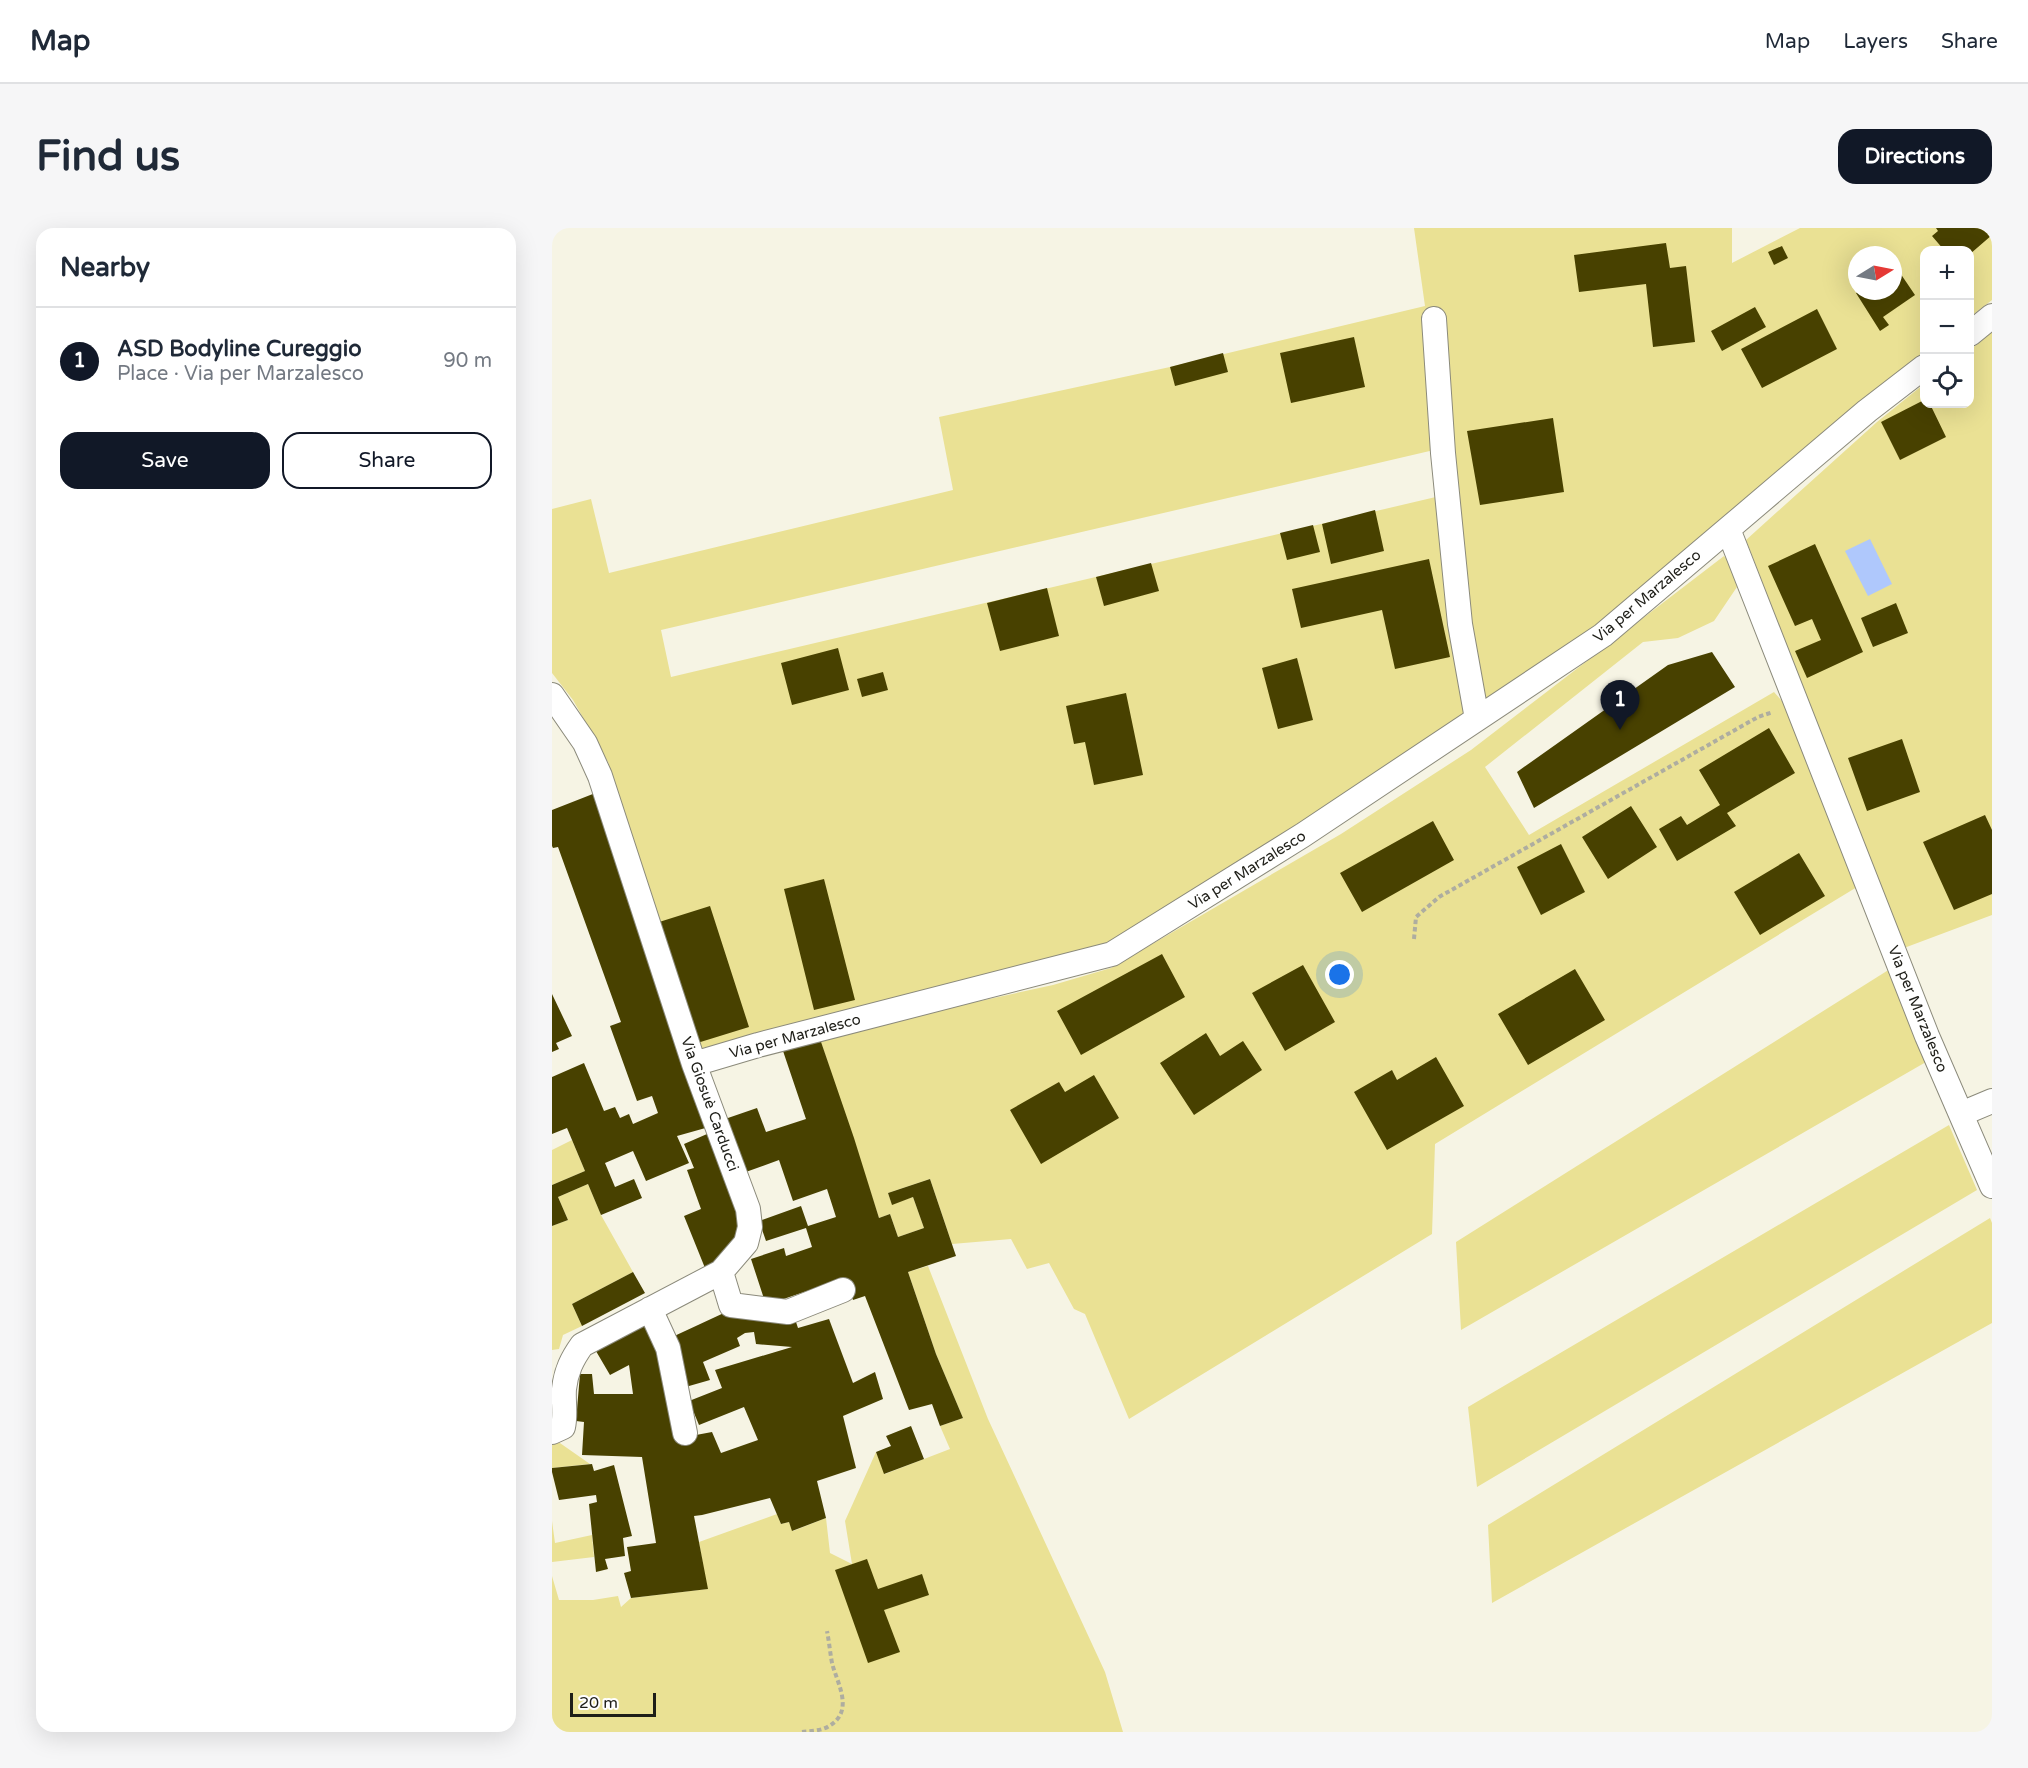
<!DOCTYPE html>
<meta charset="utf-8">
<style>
body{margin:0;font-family:"Varela Round",sans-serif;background:#f6f6f7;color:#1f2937}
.controls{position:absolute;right:18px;top:18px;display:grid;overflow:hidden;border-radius:12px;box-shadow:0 6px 24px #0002}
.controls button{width:54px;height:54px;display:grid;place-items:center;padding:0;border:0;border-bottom:2px solid #e0e1e3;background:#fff;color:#1f2937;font:30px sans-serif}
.compass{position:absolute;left:1296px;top:18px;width:54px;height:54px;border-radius:50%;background:#fff;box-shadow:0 6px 24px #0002;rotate:80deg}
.scale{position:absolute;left:18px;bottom:15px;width:86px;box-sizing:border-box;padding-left:6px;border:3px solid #1e1e18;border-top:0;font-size:16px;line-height:21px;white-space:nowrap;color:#1e1e18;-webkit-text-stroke:4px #fff;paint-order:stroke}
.you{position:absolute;left:788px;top:747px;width:21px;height:21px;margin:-15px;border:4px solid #fff;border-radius:50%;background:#1a73e8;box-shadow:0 0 0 9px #1a73e833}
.badge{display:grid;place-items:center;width:39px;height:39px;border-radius:50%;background:#111827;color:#fff;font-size:20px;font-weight:700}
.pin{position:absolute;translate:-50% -50px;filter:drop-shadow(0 2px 3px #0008)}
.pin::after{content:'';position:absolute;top:32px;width:21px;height:18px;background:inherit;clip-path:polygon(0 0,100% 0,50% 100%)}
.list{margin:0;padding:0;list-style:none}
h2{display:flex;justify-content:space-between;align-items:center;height:78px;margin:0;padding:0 24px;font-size:26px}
h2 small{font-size:20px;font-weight:400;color:#747a83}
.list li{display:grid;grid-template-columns:39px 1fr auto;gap:18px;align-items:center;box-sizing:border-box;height:108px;padding:0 24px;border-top:2px solid #e0e1e3}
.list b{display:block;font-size:22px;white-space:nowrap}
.list p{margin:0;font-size:20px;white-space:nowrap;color:#747a83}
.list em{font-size:20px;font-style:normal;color:#747a83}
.actions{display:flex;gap:12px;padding:18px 24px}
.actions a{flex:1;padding:14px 0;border:2px solid #111827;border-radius:18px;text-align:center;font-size:21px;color:#111827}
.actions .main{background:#111827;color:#fff}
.icon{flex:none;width:33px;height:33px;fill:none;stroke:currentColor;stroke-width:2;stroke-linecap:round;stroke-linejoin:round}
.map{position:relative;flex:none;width:1440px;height:1504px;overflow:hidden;border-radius:18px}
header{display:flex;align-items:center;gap:36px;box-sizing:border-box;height:84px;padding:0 30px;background:#fff;border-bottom:2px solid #e0e1e3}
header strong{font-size:28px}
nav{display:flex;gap:33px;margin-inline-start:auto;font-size:21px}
.intro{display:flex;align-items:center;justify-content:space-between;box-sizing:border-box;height:144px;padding:0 36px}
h1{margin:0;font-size:42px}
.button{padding:15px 27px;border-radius:18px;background:#111827;color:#fff;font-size:21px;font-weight:700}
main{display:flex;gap:36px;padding:0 36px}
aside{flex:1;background:#fff;border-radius:18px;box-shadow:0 6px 24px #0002}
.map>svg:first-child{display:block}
</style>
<header>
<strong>Map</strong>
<nav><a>Map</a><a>Layers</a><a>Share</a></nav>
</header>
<div class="intro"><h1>Find us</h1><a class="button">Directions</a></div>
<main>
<aside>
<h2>Nearby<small></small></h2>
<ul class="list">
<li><span class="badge">1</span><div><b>ASD Bodyline Cureggio</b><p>Place · Via per Marzalesco</p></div><em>90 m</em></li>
</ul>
<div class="actions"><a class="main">Save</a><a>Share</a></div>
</aside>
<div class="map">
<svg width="1440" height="1504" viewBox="0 0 1440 1504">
<rect width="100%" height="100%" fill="#f6f4e4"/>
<path fill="#eae194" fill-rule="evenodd" d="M 862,0 L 1180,0 L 1180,35 L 1248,0 L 1440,0 L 1440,72 L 1418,89 L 1418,22 L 1372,22 L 1372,124 L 1340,150 L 1041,407 L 743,603 L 553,719 L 143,822 L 56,534 L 21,472 L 0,445 L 0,281 L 39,271 L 57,345 L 401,262 L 387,189 L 618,139 L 873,78 ZM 1305,27 L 1341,27 L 1341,63 L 1305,63 ZM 882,222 L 888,268 L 119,449 L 109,402 Z
M 1440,104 L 1440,687 L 1352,720 L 1194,312 L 1325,194 L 1372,156 L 1372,176 L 1418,176 L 1418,122 Z
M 1172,328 L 1179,336 L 1185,359 L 1162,393 L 1126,410 L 1091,414 L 933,539 L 977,607 L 1222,464 L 1236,480 L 1305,659 L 883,916 L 880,1006 L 577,1191 L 533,1086 L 522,1081 L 497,1035 L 475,1041 L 459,1011 L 400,1016 L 378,951 L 336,965 L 340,976 L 361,969 L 372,1000 L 346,1009 L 338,986 L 327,990 L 267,808 L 501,757 L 559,740 L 789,606 L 919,522 Z
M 1338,741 L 1374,834 L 909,1102 L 904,1014 Z
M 1397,897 L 1425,962 L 925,1259 L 916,1179 Z
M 20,912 L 33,943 L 0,957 L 0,922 Z
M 36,956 L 49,987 L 81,1044 L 20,1076 L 30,1098 L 11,1107 L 7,1121 L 0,1122 L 0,998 L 16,992 L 6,969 Z
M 1438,990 L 1440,995 L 1440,1095 L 940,1375 L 936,1297 Z
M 376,1038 L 436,1191 L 553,1444 L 571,1504 L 0,1504 L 0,1348 L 7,1372 L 41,1372 L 66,1368 L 69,1379 L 79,1370 L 155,1361 L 147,1314 L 225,1286 L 229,1296 L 237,1294 L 241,1303 L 274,1290 L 278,1325 L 300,1336 L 293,1293 L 324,1224 L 333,1246 L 398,1221 L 388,1198 L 411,1190 L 384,1126 L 356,1044 Z
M 5,1213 L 38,1236 L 0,1240 L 0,1214 Z
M 0,1293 L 3,1315 L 40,1307 L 42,1329 L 0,1334 Z"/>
<path fill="#afc8fc" d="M 1318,311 L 1340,356 L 1316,368 L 1293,323 Z"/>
<path fill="#484100" d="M 1384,0 L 1436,0 L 1440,7 L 1418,26 L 1418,22 L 1392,22 L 1380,8 L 1386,3 Z
M 1114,15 L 1118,40 L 1134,38 L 1143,114 L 1101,119 L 1094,56 L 1027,64 L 1022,27 Z
M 1230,18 L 1236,30 L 1222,37 L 1216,24 Z
M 1344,39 L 1363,67 L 1331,89 L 1337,97 L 1328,103 L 1304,65 L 1307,63 L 1341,63 L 1341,41 Z
M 1203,79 L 1214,99 L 1170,123 L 1159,103 Z
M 1265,81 L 1285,121 L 1210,160 L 1189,121 Z
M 802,109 L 813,159 L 739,175 L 728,125 Z
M 671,125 L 676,144 L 623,158 L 618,139 Z
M 1372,172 L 1372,176 L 1378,176 L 1394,209 L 1348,232 L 1329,194 Z
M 1001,190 L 1012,264 L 928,277 L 915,203 Z
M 823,282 L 832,323 L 779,336 L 770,296 Z
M 761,297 L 768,324 L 735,332 L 728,305 Z
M 1263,316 L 1311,424 L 1255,450 L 1243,423 L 1269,412 L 1260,391 L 1243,398 L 1216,338 Z
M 877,331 L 898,429 L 843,441 L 830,382 L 749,400 L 740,361 Z
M 599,335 L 607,363 L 552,378 L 544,349 Z
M 495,360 L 507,408 L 448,423 L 435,375 Z
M 1344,375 L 1356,405 L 1321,419 L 1309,390 Z
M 286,420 L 297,462 L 240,477 L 229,435 Z
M 1160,424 L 1183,459 L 982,580 L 965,544 L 1116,437 Z
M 745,430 L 761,492 L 726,501 L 710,440 Z
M 331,444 L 336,462 L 310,469 L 305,451 Z
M 574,465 L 591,547 L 542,557 L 533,514 L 522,516 L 514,478 Z
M 1217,500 L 1243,545 L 1175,585 L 1184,598 L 1125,633 L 1107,601 L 1129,588 L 1135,597 L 1168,577 L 1147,542 Z
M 1350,511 L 1368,564 L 1315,583 L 1296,530 Z
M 51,562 L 157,899 L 125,908 L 137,935 L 94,953 L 81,923 L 53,935 L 63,959 L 82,951 L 90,970 L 49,987 L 36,956 L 6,969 L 16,992 L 0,998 L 0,957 L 33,943 L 15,900 L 0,906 L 0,849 L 32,835 L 52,883 L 63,879 L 68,890 L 77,886 L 81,896 L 106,885 L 100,868 L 85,873 L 58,798 L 69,794 L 6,619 L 1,620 L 0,618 L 0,582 Z
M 1079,578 L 1105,619 L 1056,651 L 1030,609 Z
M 1433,587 L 1440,602 L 1440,666 L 1402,682 L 1371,614 Z
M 881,593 L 902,632 L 810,684 L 788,645 Z
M 1009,616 L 1033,664 L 989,687 L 965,639 Z
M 1247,625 L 1273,668 L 1208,707 L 1182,664 Z
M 272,651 L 303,772 L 262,782 L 232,661 Z
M 158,678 L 197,799 L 142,816 L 104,695 Z
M 610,726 L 633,769 L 529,827 L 505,783 Z
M 751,737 L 783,794 L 733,823 L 700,765 Z
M 1023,741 L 1053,792 L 976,837 L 946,786 Z
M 0,766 L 20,808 L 4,815 L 7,821 L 0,824 Z
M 654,805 L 668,828 L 691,813 L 710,842 L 642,887 L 608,835 Z
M 267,808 L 302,910 L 327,990 L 338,986 L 346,1009 L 372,1000 L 361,969 L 340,977 L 336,965 L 378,951 L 404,1028 L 356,1044 L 384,1126 L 411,1190 L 388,1198 L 380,1176 L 357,1182 L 313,1068 L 301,1072 L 293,1050 L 214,1077 L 199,1031 L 232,1020 L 234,1028 L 260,1019 L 254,1000 L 214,1013 L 207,993 L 249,978 L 256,998 L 284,989 L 275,961 L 241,973 L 227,932 L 191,945 L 173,891 L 205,880 L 214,904 L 254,891 L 230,820 Z
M 884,829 L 912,878 L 835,922 L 802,864 L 840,842 L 845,852 Z
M 542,847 L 567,890 L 489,936 L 458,882 L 507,854 L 513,864 Z
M 162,903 L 190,978 L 187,1010 L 172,1030 L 153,1040 L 132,988 L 149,981 L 135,942 L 142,940 L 132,916 Z
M 81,1044 L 93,1065 L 30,1098 L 20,1076 Z
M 174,1084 L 243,1091 L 246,1100 L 277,1091 L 301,1155 L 323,1144 L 331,1171 L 291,1188 L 304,1240 L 265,1253 L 274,1290 L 240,1303 L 237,1294 L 229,1296 L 218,1270 L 150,1287 L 142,1288 L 156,1361 L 79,1370 L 72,1345 L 79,1343 L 75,1319 L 104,1315 L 90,1229 L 30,1227 L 32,1194 L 24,1193 L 28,1146 L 40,1146 L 42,1166 L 81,1166 L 77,1137 L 58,1147 L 41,1118 L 98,1091 L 128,1210 L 160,1204 L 169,1225 L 206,1212 L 192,1179 L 147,1197 L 137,1173 L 170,1160 L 163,1142 L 240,1119 L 204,1116 L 202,1104 L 193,1105 L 185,1110 L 188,1118 L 151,1134 L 158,1152 L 130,1160 L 118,1110 Z
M 359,1198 L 372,1231 L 332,1246 L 324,1224 L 339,1218 L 334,1208 Z
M 40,1236 L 42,1243 L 62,1237 L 80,1308 L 71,1310 L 73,1328 L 53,1331 L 56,1341 L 44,1344 L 37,1276 L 45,1274 L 44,1267 L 7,1272 L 0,1244 L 0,1240 Z
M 315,1331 L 326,1361 L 370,1346 L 377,1367 L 332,1382 L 348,1424 L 316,1435 L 283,1342 Z"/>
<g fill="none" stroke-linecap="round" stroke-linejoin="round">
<g stroke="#8b8a7b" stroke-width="26">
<path id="street" d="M 882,91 L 891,225 L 908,396 L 925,491
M 1418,106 L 1440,88
M 1372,139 L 1315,183 L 1176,301 L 1375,808 L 1440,958
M 0,467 L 33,515 L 48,548 L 142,836 L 196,981 L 198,999 L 194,1015 L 169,1044 L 30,1117 C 20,1131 14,1143 12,1161 C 11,1174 14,1186 11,1199 L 0,1204
M 142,836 L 206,817 L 560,726 L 751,607 L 1051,407 L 1176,301
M 1409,886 L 1440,873
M 169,1044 L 179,1077 L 236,1084 L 291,1062
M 98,1081 L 116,1120 L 133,1205"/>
</g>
<path stroke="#aeada0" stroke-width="4" stroke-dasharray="4.5 3" stroke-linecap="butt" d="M 862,711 L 864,689 L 887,669 L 1206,489 L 1221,484
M 250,1504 C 258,1503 270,1503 277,1498 C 303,1483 285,1455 280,1435 C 278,1424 277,1413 275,1403"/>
<use href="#street" stroke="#fff" stroke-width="24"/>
</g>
<g text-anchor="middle" stroke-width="6" stroke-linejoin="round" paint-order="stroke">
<g font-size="15" fill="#1e1e18" stroke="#fff">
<text transform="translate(1095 368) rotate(-40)" y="5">Via per Marzalesco</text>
<text transform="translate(695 642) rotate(-32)" y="5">Via per Marzalesco</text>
<text transform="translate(1366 781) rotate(68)" y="5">Via per Marzalesco</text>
<text transform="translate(243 808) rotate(-15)" y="5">Via per Marzalesco</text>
<text transform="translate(158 876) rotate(70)" y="5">Via Giosuè Carducci</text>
</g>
</g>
</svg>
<div class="controls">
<button>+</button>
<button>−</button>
<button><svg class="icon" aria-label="locate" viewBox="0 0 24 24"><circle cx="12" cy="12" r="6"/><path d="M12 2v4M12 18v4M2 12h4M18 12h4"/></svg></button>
</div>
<svg class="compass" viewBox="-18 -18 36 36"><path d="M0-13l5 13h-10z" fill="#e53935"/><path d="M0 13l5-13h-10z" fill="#747a83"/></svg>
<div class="scale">20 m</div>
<div class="you"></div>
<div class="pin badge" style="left:1068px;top:502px">1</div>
</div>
</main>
